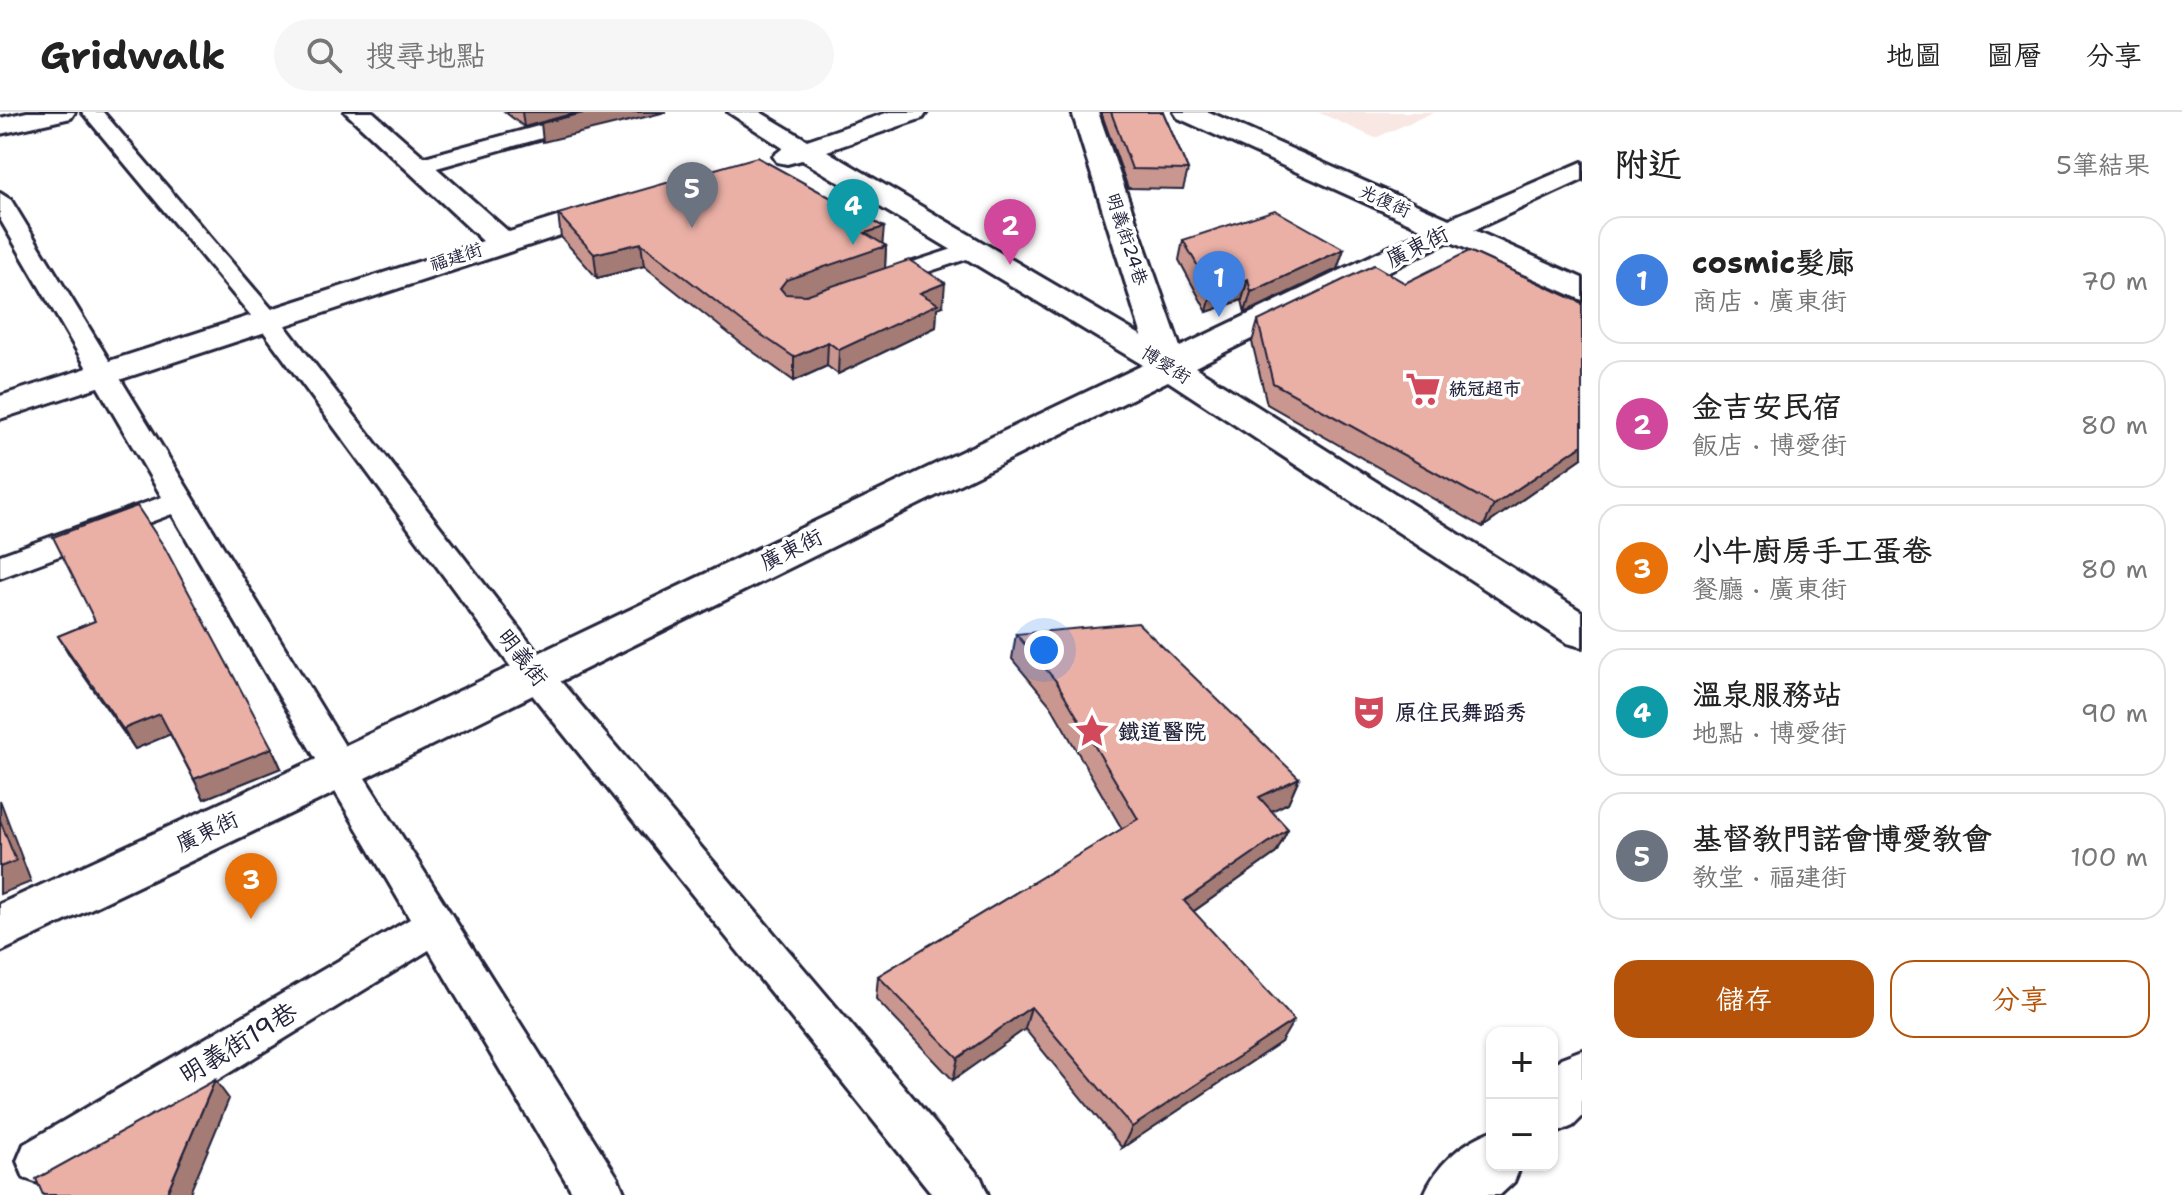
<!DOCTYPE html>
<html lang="zh-TW">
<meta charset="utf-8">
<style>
body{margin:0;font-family:"Shantell Sans","LXGW WenKai TC",sans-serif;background:#f6f6f6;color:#222}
.controls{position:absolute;right:24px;bottom:24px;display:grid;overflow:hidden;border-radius:16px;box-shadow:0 2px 6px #0004}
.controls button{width:72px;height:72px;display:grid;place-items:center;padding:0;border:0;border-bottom:2px solid #e0e0e0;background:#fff;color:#222;font:40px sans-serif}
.you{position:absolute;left:1044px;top:538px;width:28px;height:28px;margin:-20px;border:6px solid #fff;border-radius:50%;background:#1a73e8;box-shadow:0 0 0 12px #1a73e833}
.badge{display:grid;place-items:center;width:52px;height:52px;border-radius:50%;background:#b45309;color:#fff;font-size:26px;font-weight:700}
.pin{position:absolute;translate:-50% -66px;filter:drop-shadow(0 2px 4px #0008)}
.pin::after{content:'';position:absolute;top:42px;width:28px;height:24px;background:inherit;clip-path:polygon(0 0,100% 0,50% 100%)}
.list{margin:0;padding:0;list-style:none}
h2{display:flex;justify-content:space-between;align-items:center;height:104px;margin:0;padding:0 32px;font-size:34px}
h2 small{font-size:26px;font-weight:400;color:#767676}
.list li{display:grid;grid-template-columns:52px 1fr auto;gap:24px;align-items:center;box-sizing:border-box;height:128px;margin:0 16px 16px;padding:0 16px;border:2px solid #e0e0e0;border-radius:24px}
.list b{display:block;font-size:30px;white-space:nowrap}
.list p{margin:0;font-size:26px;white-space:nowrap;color:#767676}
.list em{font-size:26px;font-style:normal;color:#767676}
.actions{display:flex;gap:16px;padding:24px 32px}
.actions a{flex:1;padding:18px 0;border:2px solid #b45309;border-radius:24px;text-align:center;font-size:28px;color:#b45309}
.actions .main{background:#b45309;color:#fff}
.icon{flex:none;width:44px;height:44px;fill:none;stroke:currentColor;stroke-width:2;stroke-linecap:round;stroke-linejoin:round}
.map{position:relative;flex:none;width:1582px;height:1083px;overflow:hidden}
header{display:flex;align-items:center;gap:48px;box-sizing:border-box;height:112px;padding:0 40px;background:#fff;border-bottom:2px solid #e0e0e0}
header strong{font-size:38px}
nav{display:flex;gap:44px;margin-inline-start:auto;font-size:28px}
.search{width:560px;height:72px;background:#f6f6f6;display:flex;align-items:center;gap:20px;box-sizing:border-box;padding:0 28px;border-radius:44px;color:#767676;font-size:30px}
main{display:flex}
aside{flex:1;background:#fff}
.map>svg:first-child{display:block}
</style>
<header>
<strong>Gridwalk</strong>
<div class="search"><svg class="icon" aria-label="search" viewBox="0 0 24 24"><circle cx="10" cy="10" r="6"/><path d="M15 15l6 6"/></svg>搜尋地點</div>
<nav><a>地圖</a><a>圖層</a><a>分享</a></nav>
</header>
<main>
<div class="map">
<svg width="1582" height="1083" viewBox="0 0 1582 1083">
<rect width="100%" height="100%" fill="#fff"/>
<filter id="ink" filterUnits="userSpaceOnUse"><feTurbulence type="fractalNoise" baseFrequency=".0125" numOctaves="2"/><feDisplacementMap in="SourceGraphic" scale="16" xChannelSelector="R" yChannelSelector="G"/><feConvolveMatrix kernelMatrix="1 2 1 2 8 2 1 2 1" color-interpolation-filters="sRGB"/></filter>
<g filter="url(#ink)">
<path fill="#f9e7e4" d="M 1318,0 L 1434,0 L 1375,26 Z"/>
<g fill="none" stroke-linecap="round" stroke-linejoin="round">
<g stroke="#22223b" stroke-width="6">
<path id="service" d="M 82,0 L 103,0 L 276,202 L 546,552 L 981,1066 L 988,1083 L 933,1083 L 522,570 L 258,212 Z
M 590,0 L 623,0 L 620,4 L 426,59 L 410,59 L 407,54 L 410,49 Z
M 0,81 L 11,88 L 353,647 L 618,1066 L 625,1083 L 574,1083 L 429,838 L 58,1066 L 41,1072 L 24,1066 L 17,1049 L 24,1032 L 410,807 L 172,402 L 0,466 L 0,443 L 162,385 L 0,107 Z
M 974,130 L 982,132 L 986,137 L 982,142 L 876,177 L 864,170 L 867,165 Z"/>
</g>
<g stroke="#22223b" stroke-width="6">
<path id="minor" d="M 27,0 L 75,0 L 71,6 L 0,22 L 0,6 Z
M 345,0 L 373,0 L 509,120 L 618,86 L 628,89 L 633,95 L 628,101 L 0,307 L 0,284 L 483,129 Z
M 728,0 L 760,0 L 807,28 L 889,0 L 927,0 L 923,6 L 827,39 L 1142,224 L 1072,0 L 1098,0 L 1180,235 L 1425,118 L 1178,6 L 1174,0 L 1209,0 L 1449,107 L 1582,50 L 1582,68 L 1474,118 L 1582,166 L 1582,188 L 1449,129 L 1195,255 L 1582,500 L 1582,535 L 1567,531 L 1168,269 L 357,670 L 0,840 L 0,792 L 323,644 L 1143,253 L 802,48 L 787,52 L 777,50 L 773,44 L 783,36 Z"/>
</g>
<g stroke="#22223b" stroke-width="6">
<path id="tertiary" d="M 1582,938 L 1582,1005 L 1573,1014 L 1552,1023 L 1552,955 L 1561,946 Z
M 1492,1019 L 1492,1053 L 1521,1053 L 1514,1070 L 1500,1083 L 1424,1083 C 1437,1052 1461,1031 1492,1019 Z"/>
</g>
<use href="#service" fill="#fff" fill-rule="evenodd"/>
<use href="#minor" fill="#fff" fill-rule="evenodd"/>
<use href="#tertiary" fill="#fff" fill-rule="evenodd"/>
</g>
<path fill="#c9978f" stroke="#22223b" stroke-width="2" d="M 505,0 L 579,0 L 524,15 Z
M 1101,0 L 1163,0 L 1188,58 L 1183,77 L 1128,76 Z
M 558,102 L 883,132 L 886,134 L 885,156 L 943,194 L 937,196 L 936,215 L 838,262 L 827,254 L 794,269 L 742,232 L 644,154 L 597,166 L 561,125 Z
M 1183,128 L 1344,137 L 1337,157 L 1245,201 L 1242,188 L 1207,200 L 1179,148 Z
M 1405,171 L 1582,346 L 1483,415 L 1267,292 L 1252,230 L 1258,209 Z
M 95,509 L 272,636 L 281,656 L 204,687 L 170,622 L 135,637 L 70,544 L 58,524 Z
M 1016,522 L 1299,666 L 1288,691 L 1271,699 L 1288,717 L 1276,741 L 1193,800 L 1281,930 L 1122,1036 L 1025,917 L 953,968 L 876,887 L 878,864 L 1122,717 L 1051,594 L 1012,547 Z"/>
<path fill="#a47b74" stroke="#22223b" stroke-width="2" d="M 522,0 L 579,0 L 524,15 Z
M 587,0 L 666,0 L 543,30 L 541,11 Z
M 884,115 L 882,136 L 886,134 L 885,157 L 786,191 L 780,176 L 786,168 L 865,121 Z
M 641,131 L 644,154 L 597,166 L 594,142 Z
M 1344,137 L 1337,157 L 1245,201 L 1251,180 Z
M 1248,167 L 1242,188 L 1207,200 L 1212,179 Z
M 945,171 L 943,194 L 937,196 L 936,215 L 838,262 L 839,238 L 920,181 Z
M 828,230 L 827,254 L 794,269 L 794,245 Z
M 1582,333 L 1582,346 L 1483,415 L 1494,393 Z
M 160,602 L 171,622 L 135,637 L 123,617 Z
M 272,636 L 281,656 L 204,687 L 194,667 Z
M 1299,666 L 1288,691 L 1249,710 L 1259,685 Z
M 0,688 L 31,770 L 0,782 Z
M 1288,717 L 1276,741 L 1174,813 L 1184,789 Z
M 1031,895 L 1025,917 L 953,968 L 958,946 Z
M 1294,908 L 1281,930 L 1122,1036 L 1132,1015 Z
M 215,968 L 229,987 L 189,1083 L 166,1083 Z"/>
<path fill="#eab0a6" stroke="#22223b" stroke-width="2" d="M 579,0 L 587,0 L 541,11 Z
M 1111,0 L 1163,0 L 1188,58 L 1132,57 Z
M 757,45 L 884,115 L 865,121 L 886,134 L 786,168 L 780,176 L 785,182 L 806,183 L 909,148 L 945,171 L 920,181 L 938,192 L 839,238 L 828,230 L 794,245 L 741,209 L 641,131 L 594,142 L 558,102 Z
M 1275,98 L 1344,137 L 1251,180 L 1248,167 L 1212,179 L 1183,128 Z
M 1469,139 L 1582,191 L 1582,333 L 1494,393 L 1273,271 L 1258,209 L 1374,153 L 1405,171 Z
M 137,394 L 165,436 L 272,636 L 194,667 L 160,602 L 123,617 L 58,524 L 95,509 L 53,425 Z
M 1138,511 L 1299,666 L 1259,685 L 1288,717 L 1184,789 L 1294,908 L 1132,1015 L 1031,895 L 958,946 L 878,864 L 1138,707 L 1056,569 L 1016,522 Z
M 0,708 L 16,749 L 0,755 Z
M 215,968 L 166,1083 L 43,1083 L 36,1067 Z"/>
</g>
<defs>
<g id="supermarket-bare" transform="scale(2.76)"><path d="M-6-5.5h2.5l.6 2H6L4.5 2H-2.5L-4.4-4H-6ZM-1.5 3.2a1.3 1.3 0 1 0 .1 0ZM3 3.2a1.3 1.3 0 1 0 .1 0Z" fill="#d1495b" stroke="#fff" stroke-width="2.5" paint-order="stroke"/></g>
<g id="theatre-bare" transform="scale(2.76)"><path d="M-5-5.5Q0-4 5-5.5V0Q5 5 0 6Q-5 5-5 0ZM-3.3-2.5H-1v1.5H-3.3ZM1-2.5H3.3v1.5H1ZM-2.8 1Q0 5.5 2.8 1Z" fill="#d1495b" stroke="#fff" stroke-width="2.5" paint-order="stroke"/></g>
<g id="sight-bare" transform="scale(2.76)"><path d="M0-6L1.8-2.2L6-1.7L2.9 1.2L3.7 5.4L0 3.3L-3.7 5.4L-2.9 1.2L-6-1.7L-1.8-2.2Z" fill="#d1495b" stroke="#fff" stroke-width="2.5" paint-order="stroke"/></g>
</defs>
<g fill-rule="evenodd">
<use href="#supermarket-bare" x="1423" y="277"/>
<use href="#theatre-bare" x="1369" y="600"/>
<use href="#sight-bare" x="1092" y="619"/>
</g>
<g text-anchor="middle" stroke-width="7" stroke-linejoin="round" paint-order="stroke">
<g font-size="18" fill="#22223b" stroke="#fff">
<text transform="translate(1385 89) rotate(24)" y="6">光復街</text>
<text transform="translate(1127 127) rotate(72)" y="6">明義街24巷</text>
<text transform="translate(456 145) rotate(-18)" y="6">福建街</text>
<text transform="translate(1166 253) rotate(32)" y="6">博愛街</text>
</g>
<g font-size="18" font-weight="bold" fill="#22223b" stroke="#fff" text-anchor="start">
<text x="1449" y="283">統冠超市</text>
</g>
<g font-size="22" fill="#22223b" stroke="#fff">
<text transform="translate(1417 134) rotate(-26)" y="8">廣東街</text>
<text transform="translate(791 437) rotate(-26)" y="8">廣東街</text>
<text transform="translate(523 545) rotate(52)" y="8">明義街</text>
<text transform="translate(207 719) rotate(-25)" y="8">廣東街</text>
</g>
<g font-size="22" font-weight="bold" fill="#22223b" stroke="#fff" text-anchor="start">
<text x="1395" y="608">原住民舞蹈秀</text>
<text x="1118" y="627">鐵道醫院</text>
</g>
<g font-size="26" fill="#22223b" stroke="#fff">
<text transform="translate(238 931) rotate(-31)" y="9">明義街19巷</text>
</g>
</g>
</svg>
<div class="controls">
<button>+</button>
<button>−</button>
</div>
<div class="you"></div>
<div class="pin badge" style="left:1219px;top:205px;background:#3f7fe0">1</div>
<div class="pin badge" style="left:1010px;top:153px;background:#d1479c">2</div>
<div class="pin badge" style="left:251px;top:807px;background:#e8710a">3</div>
<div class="pin badge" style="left:853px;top:133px;background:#0f9aa8">4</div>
<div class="pin badge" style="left:692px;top:116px;background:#6b7280">5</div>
</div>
<aside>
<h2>附近<small>5筆結果</small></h2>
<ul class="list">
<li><span class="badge" style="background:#3f7fe0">1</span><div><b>cosmic髮廊</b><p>商店 · 廣東街</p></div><em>70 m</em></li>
<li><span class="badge" style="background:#d1479c">2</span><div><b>金吉安民宿</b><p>飯店 · 博愛街</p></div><em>80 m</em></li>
<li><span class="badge" style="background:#e8710a">3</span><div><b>小牛廚房手工蛋卷</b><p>餐廳 · 廣東街</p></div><em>80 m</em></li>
<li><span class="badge" style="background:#0f9aa8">4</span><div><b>溫泉服務站</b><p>地點 · 博愛街</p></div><em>90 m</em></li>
<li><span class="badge" style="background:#6b7280">5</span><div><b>基督教門諾會博愛教會</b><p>教堂 · 福建街</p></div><em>100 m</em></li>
</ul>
<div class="actions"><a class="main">儲存</a><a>分享</a></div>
</aside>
</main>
